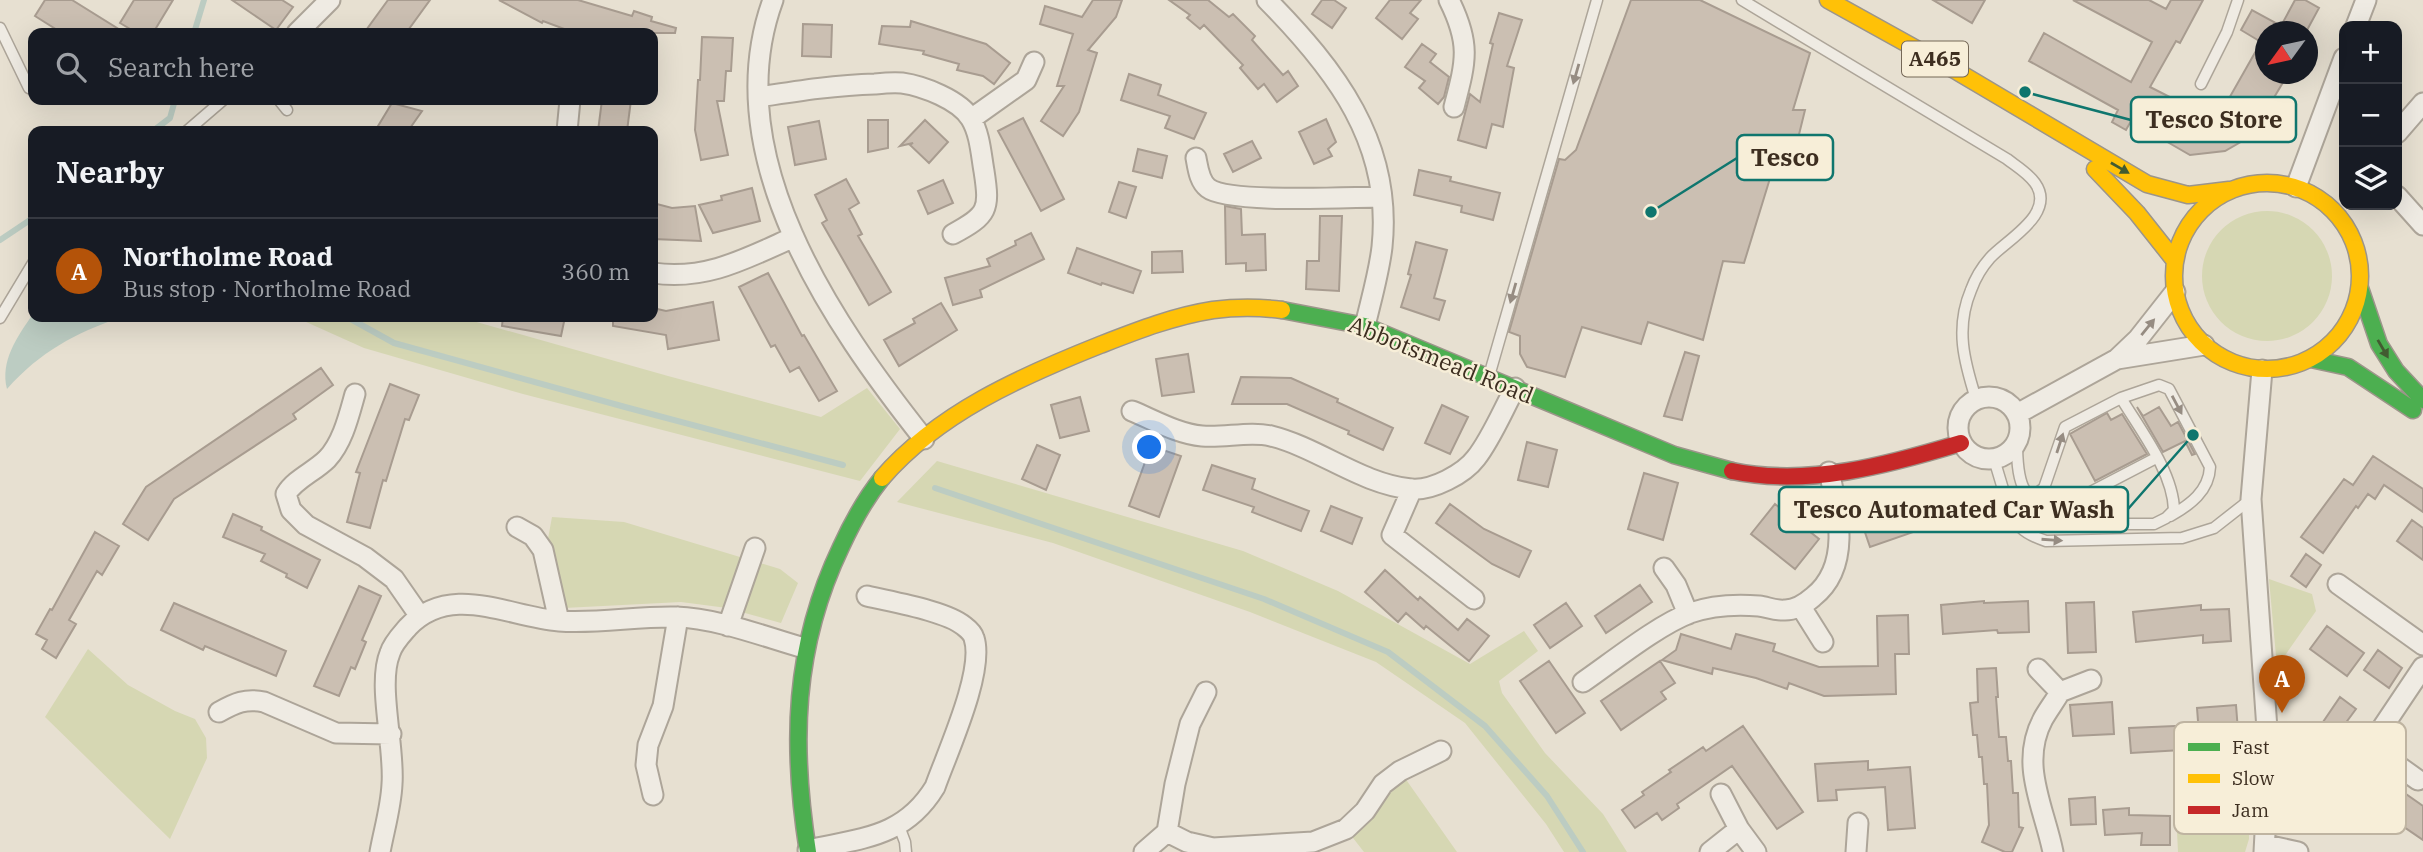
<!DOCTYPE html>
<meta charset="utf-8">
<style>
body{margin:0;font-family:"IBM Plex Serif",serif;background:#20242c;color:#f1f3f6}
.controls{position:absolute;right:21px;top:21px;display:grid;overflow:hidden;border-radius:14px;box-shadow:0 7px 28px #0002}
.controls button{width:63px;height:63px;display:grid;place-items:center;padding:0;border:0;border-bottom:2px solid #363941;background:#171b24;color:#f1f3f6;font:35px sans-serif}
.compass{position:absolute;left:2255px;top:21px;width:63px;height:63px;border-radius:50%;background:#171b24;box-shadow:0 7px 28px #0002;rotate:237deg}
.you{position:absolute;left:1150px;top:448px;width:24px;height:24px;margin:-18px;border:5px solid #fff;border-radius:50%;background:#1a73e8;box-shadow:0 0 0 10px #1a73e833}
.badge{display:grid;place-items:center;width:46px;height:46px;border-radius:50%;background:#b45309;color:#fff;font-size:23px;font-weight:700}
.pin{position:absolute;translate:-50% -58px;filter:drop-shadow(0 2px 4px #0008)}
.pin::after{content:'';position:absolute;top:37px;width:24px;height:21px;background:inherit;clip-path:polygon(0 0,100% 0,50% 100%)}
.list{margin:0;padding:0;list-style:none}
h2{display:flex;justify-content:space-between;align-items:center;height:91px;margin:0;padding:0 28px;font-size:30px}
h2 small{font-size:23px;font-weight:400;color:#9ea1a6}
.list li{display:grid;grid-template-columns:46px 1fr auto;gap:21px;align-items:center;box-sizing:border-box;height:105px;padding:0 28px;border-top:2px solid #363941}
.list b{display:block;font-size:26px;white-space:nowrap}
.list p{margin:0;font-size:23px;white-space:nowrap;color:#9ea1a6}
.list em{font-size:23px;font-style:normal;color:#9ea1a6}
.icon{flex:none;width:38px;height:38px;fill:none;stroke:currentColor;stroke-width:2;stroke-linecap:round;stroke-linejoin:round}
.map{position:relative;flex:none;width:2423px;height:852px;overflow:hidden}
.search{position:absolute;background:#171b24;box-shadow:0 7px 28px #0002;left:28px;top:28px;width:630px;height:77px;display:flex;align-items:center;gap:18px;box-sizing:border-box;padding:0 24px;border-radius:14px;color:#9ea1a6;font-size:26px}
.panel{position:absolute;background:#171b24;box-shadow:0 7px 28px #0002;left:28px;top:126px;width:630px;height:196px;border-radius:14px}
.map>svg:first-child{display:block}
</style>
<div class="map">
<svg width="2423" height="852" viewBox="0 0 2423 852">
<rect width="100%" height="100%" fill="#e7e0d1"/>
<path fill="#d6d7b3" d="M2202 276a65 65 0 1 1 130 0a65 65 0 1 1-130 0Z
M 295,317 L 459,317 L 668,376 L 821,417 L 867,388 L 900,429 L 860,481 L 523,394 L 364,348 Z
M 937,461 L 1243,551 L 1338,591 L 1470,664 L 1524,631 L 1538,651 L 1499,681 L 1502,693 L 1545,753 L 1603,814 L 1627,852 L 1564,852 L 1546,824 L 1465,723 L 1376,662 L 1250,612 L 1053,543 L 897,502 Z
M 552,517 L 624,522 L 780,569 L 798,583 L 781,623 L 727,608 L 681,602 L 564,608 L 547,544 Z
M 2269,579 L 2312,594 L 2316,611 L 2277,667 Z
M 88,649 L 128,685 L 175,711 L 195,719 L 206,738 L 207,758 L 170,839 L 45,717 Z
M 2248,767 L 2249,839 L 2245,852 L 2178,852 L 2176,812 L 2183,790 L 2181,769 Z
M 1400,771 L 1457,852 L 1364,852 L 1346,829 Z"/>
<path fill="#bcccc2" d="M 33,314 L 33,317 L 121,317 C 74,334 41,351 7,389 C 0,361 17,337 33,314 Z"/>
<g fill="none" stroke-linecap="round" stroke-linejoin="round">
<path stroke="#bcccc2" stroke-width="6" d="M 194,33 L 204,0
M 153,131 L 170,118 L 175,100
M 0,240 L 33,218
M 347,317 L 394,343 L 625,407 L 843,465
M 935,488 L 1264,599 L 1388,652 L 1485,726 L 1547,796 L 1583,852"/>
</g>
<path fill="#cbbfb2" stroke="#a89c90" stroke-width="2" d="M 45,0 L 72,0 L 125,33 L 62,33 L 35,16 Z
M 134,0 L 173,0 L 153,33 L 137,33 L 120,23 Z
M 232,0 L 282,0 L 293,7 L 276,30 Z
M 388,0 L 430,0 L 406,33 L 364,33 Z
M 499,0 L 578,0 L 632,16 L 634,11 L 652,17 L 651,21 L 676,28 L 675,33 L 575,33 L 543,21 L 542,23 Z
M 1093,0 L 1122,0 L 1116,17 L 1088,50 L 1097,53 L 1079,112 L 1063,136 L 1041,121 L 1064,86 L 1057,86 L 1073,34 L 1040,24 L 1045,6 L 1082,17 Z
M 1169,0 L 1208,0 L 1229,17 L 1233,14 L 1255,36 L 1252,40 L 1283,75 L 1288,71 L 1298,86 L 1277,102 L 1264,84 L 1258,89 L 1240,68 L 1243,65 L 1204,25 L 1200,29 L 1187,18 L 1190,15 Z
M 1322,0 L 1334,0 L 1346,8 L 1332,28 L 1312,14 Z
M 1390,0 L 1421,0 L 1410,13 L 1418,19 L 1402,39 L 1376,18 Z
M 1631,0 L 1700,0 L 1810,53 L 1793,110 L 1805,110 L 1792,163 L 1775,162 L 1744,263 L 1723,261 L 1703,340 L 1648,322 L 1641,344 L 1582,327 L 1565,377 L 1527,367 L 1520,354 L 1520,336 L 1509,332 L 1559,159 L 1565,160 L 1576,150 Z
M 1933,0 L 1985,0 L 1972,23 Z
M 2073,0 L 2149,0 L 2166,9 L 2171,0 L 2203,0 L 2180,43 L 2176,41 L 2150,87 L 2207,116 L 2223,109 L 2261,42 L 2241,30 L 2252,10 L 2281,26 L 2295,0 L 2305,0 L 2319,8 L 2306,32 L 2265,32 L 2265,74 L 2288,74 L 2251,136 L 2225,151 L 2190,155 L 2131,121 L 2126,130 L 2112,122 L 2118,110 L 2029,61 L 2044,33 L 2131,82 L 2152,42 Z
M 1499,13 L 1522,20 L 1507,66 L 1514,68 L 1503,127 L 1492,124 L 1486,148 L 1458,140 L 1470,94 L 1480,102 L 1493,44 L 1490,43 Z
M 911,21 L 986,44 L 1010,63 L 994,84 L 983,76 L 957,70 L 959,64 L 923,54 L 924,51 L 879,44 L 882,26 L 910,27 Z
M 803,24 L 832,25 L 831,57 L 802,56 Z
M 702,37 L 733,38 L 731,71 L 726,71 L 724,101 L 717,101 L 728,155 L 701,160 L 695,130 L 698,80 L 700,80 Z
M 1422,44 L 1436,54 L 1430,62 L 1449,77 L 1444,97 L 1438,104 L 1419,88 L 1425,81 L 1405,67 Z
M 1129,74 L 1161,85 L 1158,95 L 1206,113 L 1194,139 L 1165,128 L 1170,116 L 1121,100 Z
M 602,100 L 631,100 L 627,131 L 598,131 Z
M 392,103 L 422,111 L 408,131 L 375,131 Z
M 1023,118 L 1064,199 L 1041,211 L 998,131 Z
M 1326,119 L 1336,142 L 1328,149 L 1332,156 L 1314,164 L 1299,132 Z
M 868,120 L 888,120 L 888,148 L 868,152 Z
M 925,120 L 948,142 L 929,163 L 910,145 L 913,143 L 900,146 Z
M 819,121 L 826,159 L 795,165 L 788,127 Z
M 1252,141 L 1261,158 L 1233,172 L 1224,154 Z
M 1138,149 L 1167,156 L 1162,178 L 1133,171 Z
M 1419,170 L 1451,177 L 1450,181 L 1500,193 L 1493,220 L 1461,212 L 1462,206 L 1414,195 Z
M 846,179 L 859,203 L 849,209 L 862,234 L 858,236 L 891,292 L 869,305 L 822,223 L 827,220 L 815,195 Z
M 943,180 L 953,203 L 928,214 L 918,191 Z
M 1119,182 L 1136,187 L 1126,218 L 1109,212 Z
M 752,188 L 760,221 L 713,233 L 699,205 L 722,200 L 721,196 Z
M 653,203 L 672,208 L 695,206 L 701,241 L 653,239 Z
M 1225,206 L 1241,209 L 1242,235 L 1265,234 L 1266,270 L 1246,271 L 1246,263 L 1226,264 Z
M 1320,216 L 1342,216 L 1339,291 L 1306,289 L 1307,261 L 1319,261 Z
M 1031,233 L 1044,259 L 980,290 L 982,297 L 953,305 L 945,278 L 990,266 L 987,259 L 1016,245 L 1015,241 Z
M 1416,242 L 1447,250 L 1434,298 L 1445,301 L 1439,320 L 1401,307 L 1411,275 L 1408,274 Z
M 1077,248 L 1141,271 L 1133,293 L 1102,283 L 1101,285 L 1068,273 Z
M 1182,251 L 1183,272 L 1152,273 L 1152,252 Z
M 768,273 L 802,336 L 804,335 L 837,391 L 819,401 L 799,367 L 790,372 L 775,345 L 771,347 L 739,287 Z
M 713,302 L 719,340 L 668,349 L 666,335 L 613,326 L 613,317 L 653,317 L 653,308 L 666,311 Z
M 941,303 L 957,330 L 899,366 L 884,340 L 915,323 L 913,319 Z
M 503,317 L 565,317 L 561,336 L 502,326 Z
M 1685,352 L 1699,356 L 1682,420 L 1664,416 Z
M 1188,354 L 1194,392 L 1162,396 L 1156,359 Z
M 321,368 L 333,385 L 293,414 L 296,419 L 174,499 L 148,540 L 123,524 L 146,487 Z
M 1241,377 L 1291,378 L 1338,399 L 1337,402 L 1393,428 L 1383,450 L 1348,434 L 1349,431 L 1287,404 L 1232,404 Z
M 390,384 L 419,395 L 409,420 L 405,419 L 386,481 L 383,480 L 370,528 L 347,522 L 360,473 L 356,472 Z
M 1080,397 L 1089,431 L 1060,438 L 1051,405 Z
M 1442,405 L 1468,417 L 1450,454 L 1425,443 Z
M 2137,407 L 2143,416 L 2159,407 L 2171,426 L 2178,422 L 2195,454 L 2192,455 L 2185,441 L 2163,452 Z
M 2107,413 L 2111,420 L 2122,414 L 2147,454 L 2095,481 L 2070,434 Z
M 1527,442 L 1557,450 L 1548,487 L 1518,480 Z
M 1037,445 L 1060,455 L 1046,490 L 1022,479 Z
M 1151,446 L 1181,456 L 1159,517 L 1129,506 Z
M 2373,456 L 2423,489 L 2423,512 L 2384,485 L 2375,499 L 2368,494 L 2358,508 L 2356,506 L 2323,553 L 2301,537 L 2344,479 L 2353,485 Z
M 1212,465 L 1255,479 L 1252,489 L 1309,511 L 1301,531 L 1252,512 L 1254,507 L 1203,490 Z
M 1644,473 L 1678,483 L 1663,540 L 1628,529 Z
M 1912,490 L 1925,528 L 1870,547 L 1857,509 Z
M 1450,504 L 1484,529 L 1531,551 L 1519,577 L 1492,564 L 1436,523 Z
M 1775,504 L 1819,539 L 1795,569 L 1751,534 Z
M 1331,506 L 1362,518 L 1352,544 L 1321,531 Z
M 233,514 L 262,527 L 261,530 L 320,560 L 307,588 L 286,577 L 287,574 L 261,561 L 265,554 L 223,537 Z
M 2412,520 L 2423,528 L 2423,560 L 2397,541 Z
M 95,532 L 119,546 L 102,575 L 97,571 L 69,620 L 76,624 L 56,658 L 42,649 L 47,640 L 36,634 L 50,609 L 52,610 Z
M 2306,554 L 2321,565 L 2306,587 L 2291,576 Z
M 1385,570 L 1418,600 L 1420,597 L 1458,630 L 1467,619 L 1489,636 L 1469,661 L 1426,626 L 1424,629 L 1406,613 L 1398,622 L 1365,592 Z
M 1640,585 L 1652,602 L 1606,633 L 1595,616 Z
M 359,586 L 381,596 L 362,640 L 366,642 L 355,669 L 351,667 L 339,696 L 314,686 Z
M 1984,601 L 1984,603 L 2028,601 L 2029,632 L 1998,633 L 1997,630 L 1943,634 L 1941,605 Z
M 2094,602 L 2096,652 L 2068,653 L 2066,603 Z
M 174,603 L 286,651 L 276,676 L 205,646 L 203,650 L 161,630 Z
M 1566,603 L 1582,626 L 1550,648 L 1534,625 Z
M 2201,605 L 2201,610 L 2229,609 L 2231,641 L 2203,643 L 2203,635 L 2136,642 L 2133,612 Z
M 1908,615 L 1909,654 L 1895,654 L 1896,694 L 1824,696 L 1789,683 L 1787,689 L 1756,678 L 1713,668 L 1712,674 L 1662,660 L 1676,650 L 1681,634 L 1731,649 L 1736,634 L 1775,644 L 1773,651 L 1819,667 L 1878,666 L 1877,616 Z
M 2327,626 L 2364,653 L 2347,676 L 2310,649 Z
M 2378,650 L 2402,668 L 2389,688 L 2364,670 Z
M 1549,661 L 1585,713 L 1556,733 L 1520,681 Z
M 1660,661 L 1675,683 L 1661,692 L 1666,699 L 1621,730 L 1601,701 Z
M 1996,668 L 1998,697 L 1996,697 L 1999,737 L 2006,737 L 2008,761 L 2011,761 L 2013,793 L 2018,793 L 2019,827 L 2023,828 L 2012,852 L 2005,852 L 1982,842 L 1989,825 L 1987,784 L 1984,784 L 1982,757 L 1979,757 L 1977,735 L 1973,735 L 1970,703 L 1978,702 L 1977,669 Z
M 2340,697 L 2356,709 L 2342,728 L 2351,734 L 2326,770 L 2302,753 Z
M 2112,702 L 2114,734 L 2073,736 L 2070,705 Z
M 2236,705 L 2238,731 L 2199,734 L 2197,708 Z
M 2198,725 L 2199,749 L 2131,753 L 2129,728 Z
M 1743,726 L 1803,812 L 1777,829 L 1732,766 L 1677,804 L 1679,808 L 1662,820 L 1657,813 L 1635,828 L 1622,810 L 1644,795 L 1642,792 L 1671,772 L 1669,770 L 1703,747 L 1706,751 Z
M 1868,761 L 1868,770 L 1910,767 L 1915,828 L 1888,830 L 1885,787 L 1836,790 L 1837,800 L 1818,801 L 1815,764 Z
M 2376,773 L 2423,806 L 2423,840 L 2360,797 Z
M 2095,797 L 2096,824 L 2071,825 L 2069,799 Z
M 2129,808 L 2129,815 L 2170,816 L 2170,845 L 2141,845 L 2142,833 L 2105,835 L 2103,810 Z"/>
<g fill="none" stroke-linecap="round" stroke-linejoin="round">
<g stroke="#ada599" stroke-width="13">
<path id="lane" d="M 1742,0 L 2007,159 C 2016,166 2028,173 2035,183 C 2057,214 2006,240 1990,258 C 1982,267 1975,279 1971,290 C 1955,328 1964,361 1976,399
M 0,28 L 29,88
M 2201,84 L 2227,32 L 2238,0
M 279,100 L 287,110
M 187,131 L 223,100
M 0,318 L 33,263
M 1489,376 L 1597,0
M 2121,398 L 2159,385 L 2169,389 L 2210,467 C 2209,491 2190,505 2170,516
M 2017,442 C 2017,475 2019,507 2060,508 L 2156,458
M 1994,459 L 2006,499 L 2031,521 L 2061,524 L 2154,524 L 2166,518 L 2174,510 C 2173,472 2141,431 2121,398 L 2065,427 L 2044,488 L 2035,495 L 2027,494
M 2007,503 C 2016,526 2022,533 2046,541 L 2182,538 L 2214,528 L 2251,499
M 899,826 L 905,842 L 906,852"/>
</g>
<g stroke="#ada599" stroke-width="23">
<path id="street" d="M 773,0 C 716,155 832,323 924,439
M 1267,0 C 1335,69 1393,143 1382,247 C 1379,273 1371,300 1365,326
M 1449,0 C 1471,44 1466,61 1454,107
M 2356,26 L 2366,0
M 297,33 L 330,0
M 759,97 C 798,91 836,85 875,84 C 884,83 894,82 902,83 C 923,86 960,100 971,119 C 980,134 981,154 984,171 C 990,210 988,215 953,234
M 971,119 L 1026,80 L 1034,62
M 567,131 L 570,100
M 2397,133 L 2423,103
M 1196,158 C 1198,168 1199,181 1208,188 C 1228,204 1350,197 1381,197
M 2296,187 L 2344,58
M 2397,196 L 2423,225
M 653,273 C 706,281 747,258 794,237
M 2117,359 L 2204,345
M 2262,370 L 2251,499 L 2269,758 L 2264,852
M 355,394 C 349,415 343,442 327,459 C 314,472 295,479 286,494 L 291,510 L 306,525 L 365,557 L 394,579 L 419,615
M1958 428a31 31 0 1 1 62 0a31 31 0 1 1-62 0Z
M 1132,411 C 1154,420 1178,434 1202,436 C 1224,438 1250,431 1271,436 C 1319,448 1361,484 1411,489 C 1432,491 1464,474 1476,458 C 1491,439 1503,410 1515,388
M 2017,414 L 2117,359 L 2138,339 L 2175,292
M 1412,489 L 1392,535 L 1474,599
M 517,527 L 533,536 L 543,550 L 559,621
M 1664,568 L 1676,585 L 1688,614
M 2338,584 L 2423,645
M 1801,607 L 1823,642
M 728,626 L 755,548
M 2038,669 L 2060,692 C 2055,701 2048,710 2043,719 C 2019,764 2044,807 2053,852
M 1583,682 C 1612,662 1658,625 1690,613 C 1713,605 1735,604 1759,606 C 1767,607 1776,611 1785,610 C 1796,610 1805,604 1813,597 C 1851,567 1839,513 1829,472
M 2060,692 L 2091,680
M 219,712 C 235,703 246,698 264,702 L 336,733 L 391,734
M 2351,772 L 2370,746
M 2418,780 L 2370,746 L 2423,667
M 1721,794 L 1739,829 L 1756,852
M 653,795 L 646,765 L 648,745 L 663,706 L 678,617
M 1167,832 L 1187,842 L 1213,848 L 1313,842 L 1346,829 L 1365,811 L 1383,784 L 1400,771 L 1441,751
M 2266,845 L 2298,852
M 808,850 C 861,838 904,838 935,787 C 947,753 985,671 974,638 C 973,634 968,629 964,626 C 946,611 892,602 867,596
M 380,852 C 384,830 391,807 392,784 C 395,747 377,684 390,653 C 393,643 402,634 408,627 C 451,582 508,617 559,621 C 597,624 637,616 676,617 C 717,618 765,637 804,648
M 1144,852 L 1167,832 L 1175,784 L 1190,724 L 1206,692
M 1710,852 L 1739,829
M 1856,852 L 1858,823"/>
</g>
<g stroke="#9c958a" stroke-width="19">
<path id="fast" d="M 2360,288 L 2379,344 L 2396,371 L 2423,400
M 1282,310 L 1365,326 L 1674,455 L 1732,471
M 2311,359 L 2348,367 L 2413,410
M 808,852 C 791,745 793,647 841,547 C 852,523 865,499 882,478"/>
</g>
<g stroke="#9c958a" stroke-width="19">
<path id="slow" d="M 1828,0 L 1958,72 L 2147,184 L 2188,195 L 2229,190
M 2095,169 L 2137,213 L 2175,261
M2174 276a93 93 0 1 1 186 0a93 93 0 1 1-186 0Z
M 882,478 C 938,413 1022,376 1100,345 C 1136,331 1174,316 1213,310 C 1236,307 1259,307 1282,310"/>
</g>
<g stroke="#9c958a" stroke-width="19">
<path id="jam" d="M 1732,471 C 1808,487 1888,465 1961,443"/>
</g>
<use href="#lane" stroke="#efebe3" stroke-width="10"/>
<use href="#street" stroke="#efebe3" stroke-width="19"/>
<use href="#fast" stroke="#4caf50" stroke-width="16"/>
<use href="#slow" stroke="#ffc107" stroke-width="16"/>
<use href="#jam" stroke="#c62828" stroke-width="16"/>
</g>
<defs><path id="oneway-solid" d="M-6-.8H1V-3.2L6.5 0L1 3.2V.8H-6Z" transform="scale(1.75)"/></defs>
<g fill="#968c82">
<use href="#oneway-solid" transform="translate(1576 74) rotate(106)"/>
<use href="#oneway-solid" transform="translate(1513 293) rotate(106)"/>
<use href="#oneway-solid" transform="translate(2148 327) rotate(-51)"/>
<use href="#oneway-solid" transform="translate(2177 405) rotate(62)"/>
<use href="#oneway-solid" transform="translate(2060 443) rotate(-72)"/>
<use href="#oneway-solid" transform="translate(2052 540) rotate(4)"/>
</g>
<g fill="#425b31">
<use href="#oneway-solid" transform="translate(2120 168) rotate(30)"/>
<use href="#oneway-solid" transform="translate(2383 349) rotate(60)"/>
</g>
<g text-anchor="middle" stroke-width="5" stroke-linejoin="round" paint-order="stroke">
<rect fill="#f7eed8" stroke="#756857" stroke-width="2" x="1902" y="41.5" width="66" height="35" rx="5"/>
<g font-size="21" font-weight="bold" fill="#3d2e20">
<text x="1935" y="66">A465</text>
</g>
<g font-size="23" fill="#3d2e20" stroke="#f7eed8">
<text transform="translate(1441 360) rotate(22)" y="8">Abbotsmead Road</text>
</g>
</g>
<rect x="2174" y="722" width="232" height="112" rx="10" fill="#f7eed8" stroke="#bfb4a1" stroke-width="2"/>
<rect x="2188" y="743" width="32" height="8" fill="#4caf50"/>
<rect x="2188" y="774" width="32" height="9" fill="#ffc107"/>
<rect x="2188" y="806" width="32" height="8" fill="#c62828"/>
<g font-size="19" fill="#3d2e20">
<text x="2232" y="754">Fast</text>
<text x="2232" y="785">Slow</text>
<text x="2232" y="817">Jam</text>
</g>
<path fill="none" stroke="#0f766e" stroke-width="2.5" d="M2025 92L2131 120M1651 212L1737 158M2193 435L2128 509"/>
<g fill="#0f766e" stroke="#f7eed8" stroke-width="2.5">
<circle cx="2025" cy="92" r="7"/>
<circle cx="1651" cy="212" r="7"/>
<circle cx="2193" cy="435" r="7"/>
</g>
<g fill="#f7eed8" stroke="#0f766e" stroke-width="2.5">
<rect x="2131" y="97" width="165" height="45" rx="7"/>
<rect x="1737" y="135" width="96" height="45" rx="7"/>
<rect x="1779" y="487" width="349" height="45" rx="7"/>
</g>
<g font-size="24" text-anchor="middle" font-weight="bold" fill="#3d2e20">
<text x="2214" y="128">Tesco Store</text>
<text x="1785" y="166">Tesco</text>
<text x="1954" y="518">Tesco Automated Car Wash</text>
</g>
</svg>
<div class="controls">
<button>+</button>
<button>−</button>
<button><svg class="icon" aria-label="layers" viewBox="0 0 24 24"><path d="M12 4l9 5-9 5-9-5zM3 14l9 5 9-5"/></svg></button>
</div>
<svg class="compass" viewBox="-18 -18 36 36"><path d="M0-13l5 13h-10z" fill="#e53935"/><path d="M0 13l5-13h-10z" fill="#9ea1a6"/></svg>
<div class="you"></div>
<div class="pin badge" style="left:2282px;top:713px">A</div>
<div class="search"><svg class="icon" aria-label="search" viewBox="0 0 24 24"><circle cx="10" cy="10" r="6"/><path d="M15 15l6 6"/></svg>Search here</div>
<section class="panel">
<h2>Nearby<small></small></h2>
<ul class="list">
<li><span class="badge">A</span><div><b>Northolme Road</b><p>Bus stop · Northolme Road</p></div><em>360 m</em></li>
</ul>
</section>
</div>
